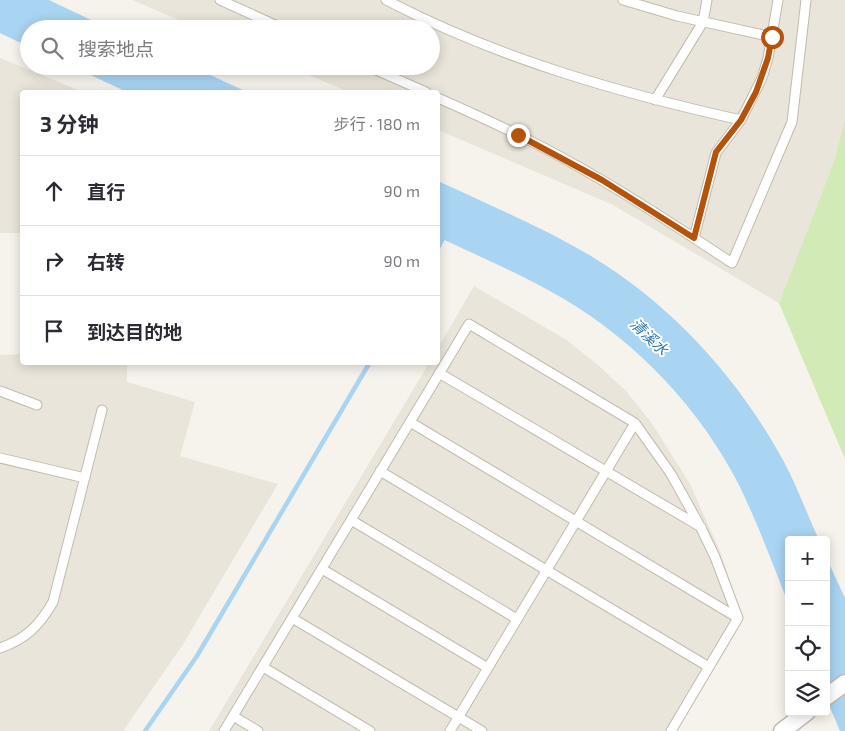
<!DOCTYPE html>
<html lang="zh">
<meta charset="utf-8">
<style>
body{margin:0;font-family:"Exo 2","Noto Sans SC",sans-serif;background:#f7f7f7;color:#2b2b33}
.controls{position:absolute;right:15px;bottom:15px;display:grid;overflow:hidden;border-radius:5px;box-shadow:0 2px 12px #0003}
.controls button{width:45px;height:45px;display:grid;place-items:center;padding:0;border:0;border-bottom:1px solid #e1e1e2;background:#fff;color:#2b2b33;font:25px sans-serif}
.stop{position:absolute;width:15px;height:15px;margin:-11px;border:4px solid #b45309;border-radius:50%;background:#fff}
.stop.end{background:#b45309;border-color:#fff;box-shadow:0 1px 5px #0008}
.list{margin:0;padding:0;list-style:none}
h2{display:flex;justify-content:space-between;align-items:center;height:65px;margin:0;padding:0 20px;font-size:21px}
h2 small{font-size:16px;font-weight:400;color:#7c7c81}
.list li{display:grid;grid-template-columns:32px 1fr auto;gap:15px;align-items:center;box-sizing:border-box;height:70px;padding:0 20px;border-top:1px solid #e1e1e2}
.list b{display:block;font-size:19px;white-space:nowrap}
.list em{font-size:16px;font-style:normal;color:#7c7c81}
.icon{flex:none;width:28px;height:28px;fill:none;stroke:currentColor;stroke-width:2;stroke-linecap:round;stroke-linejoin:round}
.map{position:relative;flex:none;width:845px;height:731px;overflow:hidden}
.search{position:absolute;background:#fff;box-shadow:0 2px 12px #0003;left:20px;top:20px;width:420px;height:55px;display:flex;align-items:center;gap:12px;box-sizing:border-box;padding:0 18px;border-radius:28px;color:#7c7c81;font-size:19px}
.panel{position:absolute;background:#fff;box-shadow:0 2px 12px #0003;left:20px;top:90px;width:420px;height:275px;border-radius:5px}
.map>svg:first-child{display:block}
</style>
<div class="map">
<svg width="845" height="731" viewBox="0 0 845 731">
<rect width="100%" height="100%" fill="#f6f3ec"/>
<path fill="#eae5da" d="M 132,0 L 845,0 L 845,119 L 834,162 L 779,303 L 613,205 L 438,130 L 438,92 L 349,92 L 287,66 L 431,66 L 431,29 L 200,29 Z
M 0,58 L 83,92 L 22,92 L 22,233 L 0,233 Z
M 474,286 L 565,339 L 597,364 L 626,391 L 651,422 L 690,484 L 720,551 L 743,620 L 677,731 L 209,731 L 429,363 L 438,362 L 438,348 Z
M 22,354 L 22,362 L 127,363 L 127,382 L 195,402 L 180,456 L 278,484 L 182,646 L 123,731 L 0,731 L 0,355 Z"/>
<path fill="#d2eab5" d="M 845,119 L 845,459 L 779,303 L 834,162 Z"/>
<path fill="#a9d4f2" d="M 0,0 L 49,0 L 110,29 L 29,29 L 29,47 L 0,33 Z
M 71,66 L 191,66 L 247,92 L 127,92 Z
M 438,181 C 489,205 542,227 591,256 C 672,305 738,378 783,460 C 797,486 807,514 819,540 L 789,540 L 789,605 C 773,565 758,524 739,485 C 701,410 637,342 564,299 C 524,275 480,257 438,237 Z
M 826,557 L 845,598 L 845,731 L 840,731 L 826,698 Z"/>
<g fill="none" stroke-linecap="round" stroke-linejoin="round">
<path stroke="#a9d4f2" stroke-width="4.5" d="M 438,248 L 444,236
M 145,731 L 197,656 L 370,362"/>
<g stroke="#c2bbae" stroke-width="11">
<path id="lane" d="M 220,0 L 284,29
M 386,0 C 497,58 619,93 741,120
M 623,0 L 677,16 L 772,37
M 367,66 L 426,92
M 438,98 C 479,116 521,135 561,157 C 620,189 676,226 732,263 L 792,122 L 806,0
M 655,100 L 703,22 L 707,0
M 694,238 L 716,153 L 741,120 L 762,78 L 768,58 L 778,0
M 439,373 L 701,527
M 0,391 L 37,405
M 410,422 L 738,618
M 0,458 L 85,478
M 380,471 L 709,667
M 351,520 L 517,619
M 322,569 L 488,668
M 292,618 L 482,731
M 0,648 C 26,639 39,626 53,602 L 102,410
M 263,667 L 370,731
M 233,716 L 258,731
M 224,731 L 469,324 L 635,423 L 671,474 L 701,528 L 715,557 L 738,618
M 450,731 L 635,423
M 671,731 L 738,618"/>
</g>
<g stroke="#c2bbae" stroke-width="19">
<path id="street" d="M 826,697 L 845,683
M 782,731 L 807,712"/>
</g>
<use href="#lane" stroke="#fff" stroke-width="9"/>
<use href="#street" stroke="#fff" stroke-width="16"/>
</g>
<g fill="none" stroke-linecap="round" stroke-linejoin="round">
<path stroke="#b45309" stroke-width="6" d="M 518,135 L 602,180 L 694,238 L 716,152 L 741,120 L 756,92 L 768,58 L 772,37"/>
</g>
<g text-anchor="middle" stroke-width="4" stroke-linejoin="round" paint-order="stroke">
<g font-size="15" font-style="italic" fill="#2e7ab2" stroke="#fff">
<text transform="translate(649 337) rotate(44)" y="5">清溪水</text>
</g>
</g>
</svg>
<div class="controls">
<button>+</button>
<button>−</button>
<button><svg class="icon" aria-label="locate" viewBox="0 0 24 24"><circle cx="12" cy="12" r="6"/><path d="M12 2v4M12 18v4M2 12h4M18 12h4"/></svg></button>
<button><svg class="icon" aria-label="layers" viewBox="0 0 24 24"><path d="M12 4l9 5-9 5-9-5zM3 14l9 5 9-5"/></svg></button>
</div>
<div class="stop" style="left:772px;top:37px"></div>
<div class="stop end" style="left:518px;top:135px"></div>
<div class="search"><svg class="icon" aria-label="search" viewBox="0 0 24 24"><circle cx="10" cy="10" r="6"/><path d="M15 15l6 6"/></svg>搜索地点</div>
<section class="panel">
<h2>3 分钟<small>步行 · 180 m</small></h2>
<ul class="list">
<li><svg class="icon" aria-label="ahead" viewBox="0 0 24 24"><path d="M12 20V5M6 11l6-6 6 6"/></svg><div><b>直行</b></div><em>90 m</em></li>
<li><svg class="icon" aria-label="right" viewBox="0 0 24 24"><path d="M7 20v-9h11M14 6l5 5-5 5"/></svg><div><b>右转</b></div><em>90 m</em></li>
<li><svg class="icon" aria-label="arrive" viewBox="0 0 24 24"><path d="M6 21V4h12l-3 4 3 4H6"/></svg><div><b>到达目的地</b></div></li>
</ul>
</section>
</div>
